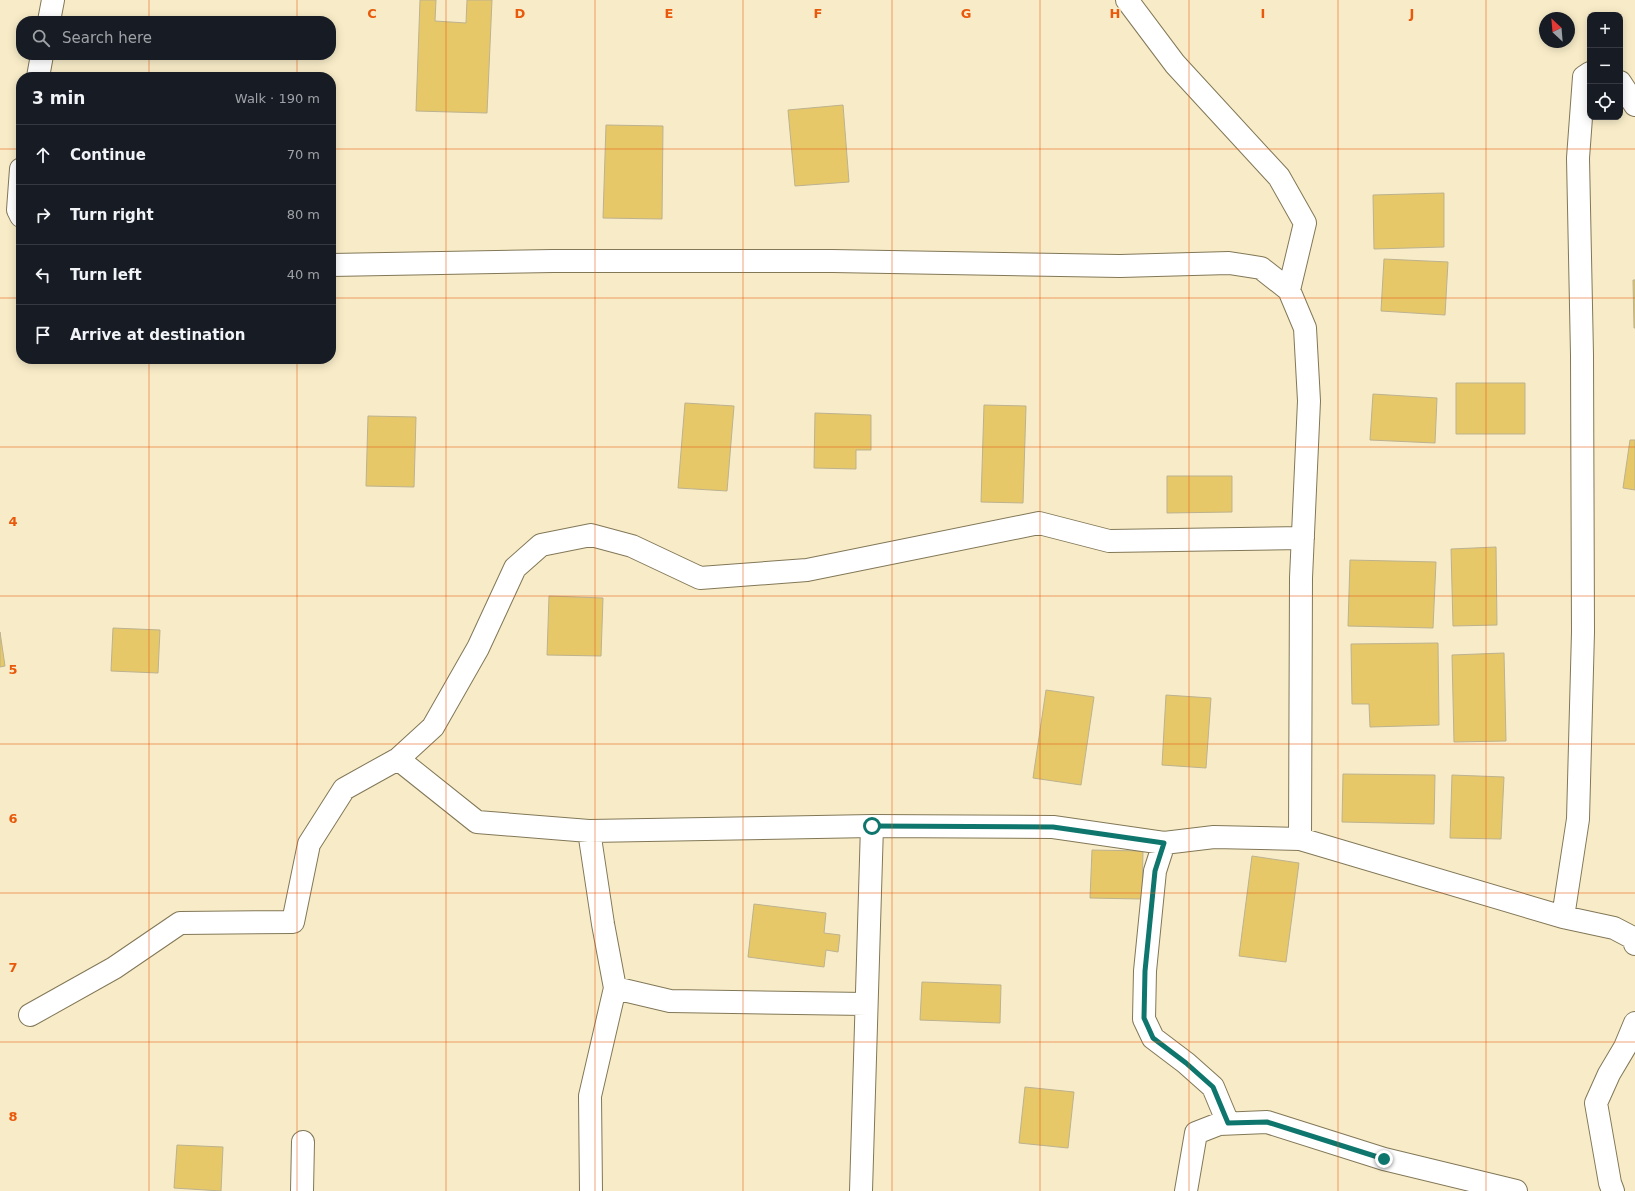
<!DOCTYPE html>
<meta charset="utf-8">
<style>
body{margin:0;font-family:"DejaVu Sans",sans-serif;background:#20242c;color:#f1f3f6}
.controls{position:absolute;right:12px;top:12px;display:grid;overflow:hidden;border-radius:8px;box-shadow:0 2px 10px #0003}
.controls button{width:36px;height:36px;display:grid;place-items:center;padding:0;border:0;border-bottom:1px solid #363941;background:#171b24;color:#f1f3f6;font:20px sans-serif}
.compass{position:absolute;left:1539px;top:12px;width:36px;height:36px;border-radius:50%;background:#171b24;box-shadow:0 2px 10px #0003;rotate:334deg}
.stop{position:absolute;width:12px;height:12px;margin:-9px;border:3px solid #0f766e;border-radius:50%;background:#fff}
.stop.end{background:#0f766e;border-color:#fff;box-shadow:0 1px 4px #0008}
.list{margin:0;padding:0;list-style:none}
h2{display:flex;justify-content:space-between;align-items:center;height:52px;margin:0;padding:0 16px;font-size:17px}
h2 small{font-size:13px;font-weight:400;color:#9ea1a6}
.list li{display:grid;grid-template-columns:26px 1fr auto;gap:12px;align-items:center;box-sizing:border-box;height:60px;padding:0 16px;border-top:1px solid #363941}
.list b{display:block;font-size:15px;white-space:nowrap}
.list em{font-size:13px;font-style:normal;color:#9ea1a6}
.icon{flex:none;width:22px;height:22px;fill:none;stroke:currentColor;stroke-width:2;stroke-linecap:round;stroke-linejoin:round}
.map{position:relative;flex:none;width:1635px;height:1191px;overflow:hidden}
.search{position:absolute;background:#171b24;box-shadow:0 2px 10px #0003;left:16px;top:16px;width:320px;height:44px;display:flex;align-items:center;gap:10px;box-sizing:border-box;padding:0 14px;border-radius:16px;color:#9ea1a6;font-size:15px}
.panel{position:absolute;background:#171b24;box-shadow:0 2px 10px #0003;left:16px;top:72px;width:320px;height:292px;border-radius:16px}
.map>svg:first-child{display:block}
</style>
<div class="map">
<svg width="1635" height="1191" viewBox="0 0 1635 1191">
<rect width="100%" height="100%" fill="#f8ecc8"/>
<path fill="#e6c869" stroke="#bdb28f" d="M 420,0 L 436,0 L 435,21 L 466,23 L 467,0 L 492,0 L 487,113 L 416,111 Z
M 843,105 L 849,182 L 795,186 L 788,110 Z
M 606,125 L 663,126 L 662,219 L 603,218 Z
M 1444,193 L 1444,247 L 1374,249 L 1373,195 Z
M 1384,259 L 1448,262 L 1445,315 L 1381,311 Z
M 1633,280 L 1635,280 L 1635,328 L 1634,328 Z
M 1456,383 L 1525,383 L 1525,434 L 1456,434 Z
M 1373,394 L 1437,398 L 1435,443 L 1370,440 Z
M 685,403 L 734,406 L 727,491 L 678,488 Z
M 984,405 L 1026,406 L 1023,503 L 981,502 Z
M 815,413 L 871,415 L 871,450 L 856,450 L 856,469 L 814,468 Z
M 368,416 L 416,417 L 414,487 L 366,486 Z
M 1630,440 L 1635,440 L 1635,490 L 1623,488 Z
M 1167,476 L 1232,476 L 1232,512 L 1167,513 Z
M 1496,547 L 1497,625 L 1453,626 L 1451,549 Z
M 1350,560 L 1436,562 L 1433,628 L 1348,626 Z
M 549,596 L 603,598 L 601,656 L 547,655 Z
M 113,628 L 160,630 L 158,673 L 111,671 Z
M 0,632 L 5,666 L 0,667 Z
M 1438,643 L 1439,725 L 1370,727 L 1369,704 L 1352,704 L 1351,644 Z
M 1504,653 L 1506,741 L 1454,742 L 1452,655 Z
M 1046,690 L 1094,697 L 1081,785 L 1033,778 Z
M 1166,695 L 1211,698 L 1206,768 L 1162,765 Z
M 1343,774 L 1435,775 L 1434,824 L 1342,822 Z
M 1452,775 L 1504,777 L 1501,839 L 1450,838 Z
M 1092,850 L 1143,851 L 1142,899 L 1090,898 Z
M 1252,856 L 1299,863 L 1286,962 L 1239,956 Z
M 754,904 L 826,913 L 824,933 L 840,935 L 838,952 L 826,950 L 824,967 L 748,957 Z
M 922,982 L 1001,985 L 1000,1023 L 920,1020 Z
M 1025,1087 L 1074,1092 L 1068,1148 L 1019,1143 Z
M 177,1145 L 223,1147 L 221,1191 L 174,1188 Z"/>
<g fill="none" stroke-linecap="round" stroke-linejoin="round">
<g stroke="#827757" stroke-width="24">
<path id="street" d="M 1127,0 L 1175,64 L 1279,177 L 1305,223 L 1289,290
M 49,21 L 53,0
M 38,77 L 42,55
M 1620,82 L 1635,105
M 21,169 L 18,210 L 21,216
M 331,265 L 553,261 L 832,261 L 1120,266 L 1229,263 L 1261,268 L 1289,290 L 1305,328 L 1309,401 L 1301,578 L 1300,839
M 398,759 L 433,727 L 478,648 L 515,568 L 541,545 L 591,535 L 632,546 L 700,578 L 807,570 L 1039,523 L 1109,541 L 1303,538
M 589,831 L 872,826
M 1563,917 L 1578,819 L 1583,632 L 1582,355 L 1578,158 L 1584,77 L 1590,73
M 30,1015 L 114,968 L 180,923 L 293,922 L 309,844 L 344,789 L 398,759 L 477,822 L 589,831 L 603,924 L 615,988
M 1228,1123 L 1213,1087 L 1186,1063 L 1153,1038 L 1144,1019 L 1145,971 L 1155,871 L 1164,843 L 1214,837 L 1300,839 L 1563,917 L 1614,928 L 1633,938 L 1635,944
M 302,1191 L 303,1142
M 591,1191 L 590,1096 L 615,988 L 670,1001 L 866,1004
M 861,1191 L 872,826 L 1053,827 L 1164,843
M 1186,1191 L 1196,1133 L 1219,1124 L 1267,1122 L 1384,1159 L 1516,1191
M 1613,1191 L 1610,1183 L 1596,1103 L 1609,1074 L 1625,1047 L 1635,1023"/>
</g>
<use href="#street" stroke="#fff" stroke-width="22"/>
</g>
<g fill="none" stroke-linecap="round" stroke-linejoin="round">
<path stroke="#0f766e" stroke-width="5" d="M 872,826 L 1053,827 L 1164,843 L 1155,871 L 1145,971 L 1144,1018 L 1153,1038 L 1186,1063 L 1213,1087 L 1228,1123 L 1267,1122 L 1384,1159"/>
</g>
<path fill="none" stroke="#e8590c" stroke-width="1" stroke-opacity="0.55" d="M 149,0 L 149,21M 297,0 L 297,21M 446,0 L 446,1191M 595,0 L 595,1191M 743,0 L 743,1191M 892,0 L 892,1191M 1040,0 L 1040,1191M 1189,0 L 1189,1191M 1338,0 L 1338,1191M 1486,0 L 1486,1191M 149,55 L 149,77M 297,55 L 297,77M 0,149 L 21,149M 331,149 L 1635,149M 0,298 L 21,298M 331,298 L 1635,298M 149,359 L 149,1191M 297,359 L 297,1191M 0,447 L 1635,447M 0,596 L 1635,596M 0,744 L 1635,744M 0,893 L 1635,893M 0,1042 L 1635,1042"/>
<g font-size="13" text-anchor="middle" font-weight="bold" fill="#e8590c" stroke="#f8ecc8" stroke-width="3" stroke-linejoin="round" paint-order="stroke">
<text x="372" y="18">C</text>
<text x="520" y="18">D</text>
<text x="669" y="18">E</text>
<text x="818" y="18">F</text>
<text x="966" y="18">G</text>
<text x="1115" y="18">H</text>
<text x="1263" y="18">I</text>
<text x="1412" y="18">J</text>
<text x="13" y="526">4</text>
<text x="13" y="674">5</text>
<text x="13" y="823">6</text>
<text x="13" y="972">7</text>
<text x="13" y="1121">8</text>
</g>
</svg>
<div class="controls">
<button>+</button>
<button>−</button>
<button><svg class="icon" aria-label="locate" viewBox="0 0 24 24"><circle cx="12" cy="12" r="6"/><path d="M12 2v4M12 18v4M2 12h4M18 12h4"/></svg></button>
</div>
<svg class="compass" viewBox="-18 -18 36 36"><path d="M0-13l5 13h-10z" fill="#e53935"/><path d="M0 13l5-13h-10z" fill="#9ea1a6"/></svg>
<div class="stop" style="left:872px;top:826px"></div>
<div class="stop end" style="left:1384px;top:1159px"></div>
<div class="search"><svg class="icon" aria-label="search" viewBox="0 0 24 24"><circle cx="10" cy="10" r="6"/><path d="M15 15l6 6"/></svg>Search here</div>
<section class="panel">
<h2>3 min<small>Walk · 190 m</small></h2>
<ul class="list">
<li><svg class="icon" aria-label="ahead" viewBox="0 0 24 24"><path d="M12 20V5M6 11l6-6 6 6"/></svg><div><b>Continue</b></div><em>70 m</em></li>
<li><svg class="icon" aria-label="right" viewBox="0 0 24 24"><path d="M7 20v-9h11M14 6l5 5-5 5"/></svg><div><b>Turn right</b></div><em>80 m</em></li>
<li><svg class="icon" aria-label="left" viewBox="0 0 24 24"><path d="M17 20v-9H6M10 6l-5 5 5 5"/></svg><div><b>Turn left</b></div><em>40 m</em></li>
<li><svg class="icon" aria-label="arrive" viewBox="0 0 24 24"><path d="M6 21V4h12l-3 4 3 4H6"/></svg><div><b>Arrive at destination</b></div></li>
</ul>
</section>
</div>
